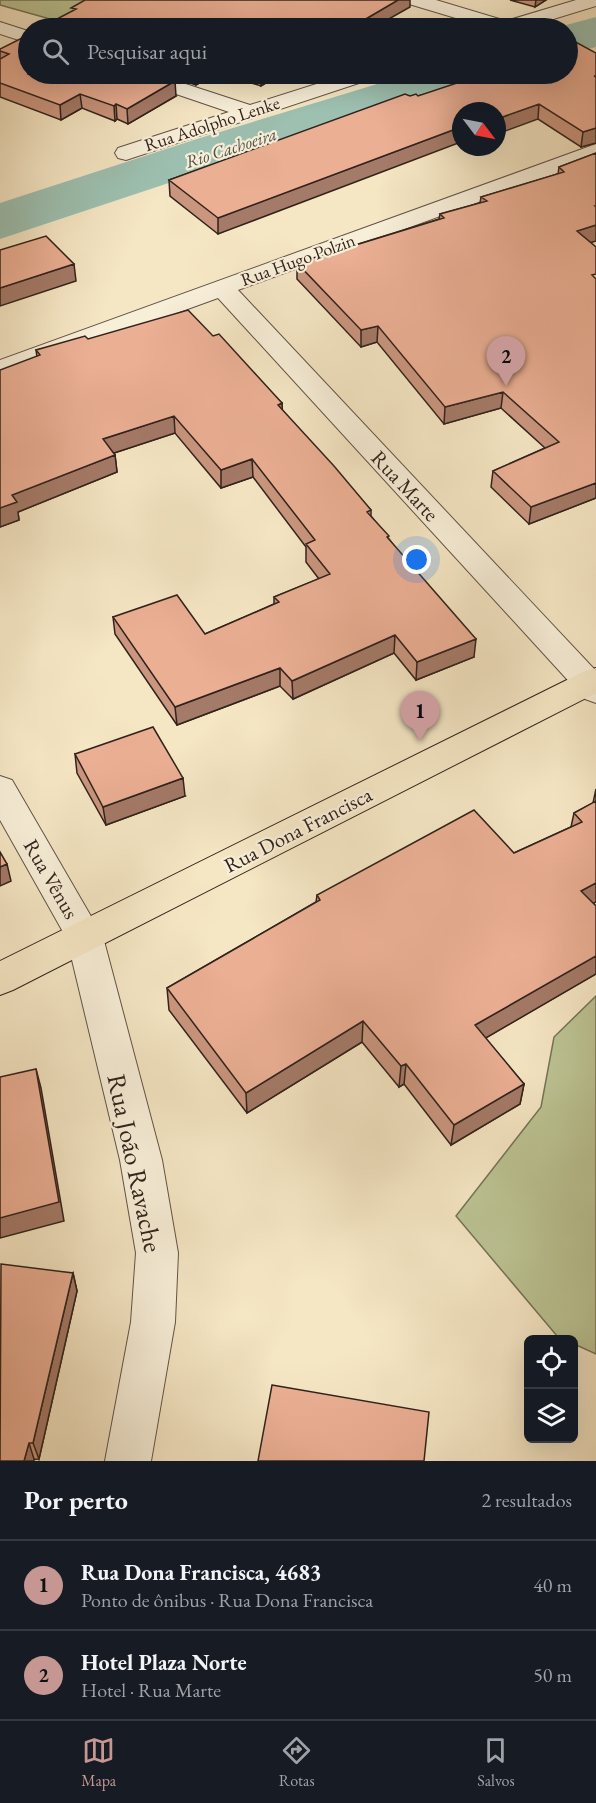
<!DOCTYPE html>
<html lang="pt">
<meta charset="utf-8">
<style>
body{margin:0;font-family:"EB Garamond",serif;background:#242831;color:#f1f3f6}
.controls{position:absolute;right:18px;bottom:18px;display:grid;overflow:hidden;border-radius:9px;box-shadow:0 6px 24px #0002}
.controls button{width:54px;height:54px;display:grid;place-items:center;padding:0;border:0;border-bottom:2px solid #363941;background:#171b24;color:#f1f3f6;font:30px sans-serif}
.compass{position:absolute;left:452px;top:102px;width:54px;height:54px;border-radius:50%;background:#171b24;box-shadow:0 6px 24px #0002;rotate:122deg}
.you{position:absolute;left:417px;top:560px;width:21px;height:21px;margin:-15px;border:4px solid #fff;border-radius:50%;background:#1a73e8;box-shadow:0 0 0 9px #1a73e833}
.badge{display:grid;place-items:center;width:39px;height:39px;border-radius:50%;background:#c59692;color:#111;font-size:20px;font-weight:700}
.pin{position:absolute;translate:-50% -50px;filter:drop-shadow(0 2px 3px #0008)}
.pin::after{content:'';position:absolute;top:32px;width:21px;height:18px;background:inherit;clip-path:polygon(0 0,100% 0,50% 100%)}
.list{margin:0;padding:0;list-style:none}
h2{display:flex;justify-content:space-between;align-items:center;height:78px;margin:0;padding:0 24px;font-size:26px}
h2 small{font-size:20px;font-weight:400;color:#9ea1a6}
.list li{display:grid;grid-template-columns:39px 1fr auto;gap:18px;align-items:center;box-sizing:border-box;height:90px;padding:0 24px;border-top:2px solid #363941}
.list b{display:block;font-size:22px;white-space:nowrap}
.list p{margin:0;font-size:20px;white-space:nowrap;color:#9ea1a6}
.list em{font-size:20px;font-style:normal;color:#9ea1a6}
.icon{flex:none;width:33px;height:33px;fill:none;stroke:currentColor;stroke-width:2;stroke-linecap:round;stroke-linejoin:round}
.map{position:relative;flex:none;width:596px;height:1461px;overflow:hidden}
.search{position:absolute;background:#171b24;box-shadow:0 6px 24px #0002;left:18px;right:18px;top:18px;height:66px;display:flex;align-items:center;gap:15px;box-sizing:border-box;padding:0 21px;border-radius:33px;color:#9ea1a6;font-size:22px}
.sheet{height:258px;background:#171b24}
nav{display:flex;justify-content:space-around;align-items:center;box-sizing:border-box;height:84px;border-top:2px solid #363941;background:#171b24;font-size:16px;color:#9ea1a6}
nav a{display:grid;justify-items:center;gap:3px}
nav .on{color:#c59692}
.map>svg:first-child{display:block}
</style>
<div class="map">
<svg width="596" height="1461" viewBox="0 0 596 1461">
<rect width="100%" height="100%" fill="#f5e6c4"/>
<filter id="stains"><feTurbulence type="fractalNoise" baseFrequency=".00333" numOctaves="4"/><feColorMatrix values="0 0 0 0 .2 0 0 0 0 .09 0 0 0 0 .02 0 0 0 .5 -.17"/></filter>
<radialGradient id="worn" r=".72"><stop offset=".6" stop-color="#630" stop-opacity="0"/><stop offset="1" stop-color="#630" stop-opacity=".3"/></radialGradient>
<path fill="#bcc494" stroke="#767358" stroke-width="1.5" d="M 0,0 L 99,0 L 57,21 L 0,5 Z
M 596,996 L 596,1354 L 574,1344 L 574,1340 L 564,1339 L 557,1336 L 456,1216 L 541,1107 L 554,1037 Z"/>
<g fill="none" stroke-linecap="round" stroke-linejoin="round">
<path fill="#9dc0b0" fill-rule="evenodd" d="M 596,17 L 596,47 L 568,54 L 568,28 L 555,28 Z
M 410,74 L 486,74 L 479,85 L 238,160 L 0,239 L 0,203 L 200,138 Z"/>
<g stroke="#625346" stroke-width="2">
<path id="minor" d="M 406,0 L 436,0 L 506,21 L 576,0 L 596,0 L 596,6 L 524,28 L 489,28 L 409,4 Z
M 0,22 L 28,31 L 28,43 L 0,34 Z
M 126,74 L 155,74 L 250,105 L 348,74 L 377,74 L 374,78 L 126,160 L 118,158 L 115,153 L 118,148 L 229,112 L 129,78 Z
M 596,144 L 596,159 L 238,290 L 596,671 L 596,703 L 585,699 L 218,298 L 0,377 L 0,360 Z
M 0,776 L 12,780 L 103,937 L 162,1160 L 178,1253 L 175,1322 L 151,1461 L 105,1461 L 131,1322 L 136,1253 L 120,1160 L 67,939 L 0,820 Z"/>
</g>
<g stroke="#31221c" stroke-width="2">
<path id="primary" d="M 596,668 L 596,693 L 13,990 L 0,995 L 0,961 L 585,671 Z"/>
</g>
<use href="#minor" fill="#f8efd9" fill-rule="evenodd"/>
<use href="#primary" fill="#f5e6c4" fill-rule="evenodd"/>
</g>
<path fill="#ca967f" stroke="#31221c" stroke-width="1.5" d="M 510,0 L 546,0 L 535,7 Z
M 0,49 L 176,96 L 128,124 L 117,119 L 115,121 L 82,108 L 61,120 L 0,97 Z
M 596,53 L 596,143 L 581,147 L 538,119 L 497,111 L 218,234 L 170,196 L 169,180 L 410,96 L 418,96 Z
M 161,74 L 215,74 L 196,85 Z
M 224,74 L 281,74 L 261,86 Z
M 596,153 L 596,241 L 590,242 L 596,498 L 529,524 L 491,487 L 493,471 L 545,448 L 501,408 L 444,424 L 377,342 L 361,347 L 297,279 L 297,263 L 439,219 L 440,214 L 480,203 L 481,197 L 558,174 L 559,167 Z
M 213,336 L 282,403 L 282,410 L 371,510 L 371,516 L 389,539 L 474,657 L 416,680 L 394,653 L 293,699 L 280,686 L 177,725 L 115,634 L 113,617 L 205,634 L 274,604 L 274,597 L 319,579 L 306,562 L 306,547 L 253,477 L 221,488 L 175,433 L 114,453 L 115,455 L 117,472 L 18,512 L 19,520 L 0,527 L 37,357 L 36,350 L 88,339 Z
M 75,754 L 185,796 L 106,825 L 77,773 Z
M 596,789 L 596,902 L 593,903 L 596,906 L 596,974 L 485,1038 L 524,1084 L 520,1104 L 451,1145 L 404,1084 L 399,1087 L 362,1042 L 247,1113 L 169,1010 L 167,988 L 316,902 L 317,895 L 514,853 L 571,827 L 574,813 L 593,803 Z
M 73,1273 L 77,1291 L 39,1459 L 0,1461 Z"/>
<path fill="#a47a68" stroke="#31221c" stroke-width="1.5" d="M 398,0 L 410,0 L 410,7 L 373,28 L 351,28 L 364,20 Z
M 536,0 L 546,0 L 535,7 Z
M 195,74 L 215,74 L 196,85 Z
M 261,74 L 281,74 L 261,86 Z
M 175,81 L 176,96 L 128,124 L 127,109 Z
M 80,94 L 82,108 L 61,120 L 60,105 Z
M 116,104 L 117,119 L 115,121 L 114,106 Z
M 539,104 L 538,119 L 497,134 L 497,119 Z
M 461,127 L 461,142 L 218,234 L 218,218 Z
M 596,128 L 596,143 L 581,147 L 583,132 Z
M 596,225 L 596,241 L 575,247 L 577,231 Z
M 74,264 L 76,281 L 0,306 L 0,288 Z
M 378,326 L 377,342 L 361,347 L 361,330 Z
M 503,392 L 501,408 L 444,424 L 445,407 Z
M 282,403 L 283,421 L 278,405 Z
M 174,416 L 175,433 L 105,456 L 103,439 Z
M 115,455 L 117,472 L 18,512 L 19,520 L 0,527 L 0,508 L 12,495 Z
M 252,459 L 253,477 L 221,488 L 221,470 Z
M 596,483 L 596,498 L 529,524 L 531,507 Z
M 395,635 L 394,653 L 293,699 L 292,681 Z
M 476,639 L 474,657 L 416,680 L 417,662 Z
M 280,668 L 280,686 L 177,725 L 175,707 Z
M 183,778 L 185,796 L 106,825 L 103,807 Z
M 7,864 L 11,881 L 0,886 L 0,867 Z
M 596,883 L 596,902 L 576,913 L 581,891 Z
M 596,956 L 596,974 L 472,1046 L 475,1025 Z
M 363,1021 L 362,1042 L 247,1113 L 246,1093 Z
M 406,1064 L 404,1084 L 399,1087 L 401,1066 Z
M 36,1069 L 41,1088 L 64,1221 L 0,1238 L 0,1218 Z
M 524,1084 L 520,1104 L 451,1145 L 454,1125 Z
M 73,1273 L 77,1291 L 39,1459 L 33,1443 Z
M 29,1443 L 34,1459 L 34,1461 L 24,1461 Z"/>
<path fill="#ebaf94" stroke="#31221c" stroke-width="1.5" d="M 85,0 L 398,0 L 364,20 L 351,28 L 40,28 L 76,9 L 71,8 Z
M 28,35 L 28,74 L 151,74 L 175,81 L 127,109 L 116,104 L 114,106 L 80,94 L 60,105 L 0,83 L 0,59 L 9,54 L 0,51 L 0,49 Z
M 570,39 L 596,53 L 596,76 L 594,76 L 596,77 L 596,128 L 583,132 L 539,104 L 497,119 L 497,111 L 461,111 L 461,127 L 218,218 L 169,180 L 405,94 L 410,96 L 416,94 L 418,96 L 484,74 L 567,74 L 567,40 Z
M 596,153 L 596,206 L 595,206 L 596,207 L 596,225 L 577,231 L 596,247 L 596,274 L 592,275 L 596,279 L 596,483 L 531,507 L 493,471 L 559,442 L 503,392 L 445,407 L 378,326 L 361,330 L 297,263 L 444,218 L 440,214 L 487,201 L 481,197 L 564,172 L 559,167 Z
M 46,236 L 74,264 L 0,288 L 0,250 Z
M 188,310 L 213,336 L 219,334 L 282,403 L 278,405 L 334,466 L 371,510 L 367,512 L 389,536 L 387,537 L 476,639 L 417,662 L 395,635 L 292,681 L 280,668 L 175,707 L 113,617 L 177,595 L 205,634 L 279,602 L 274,597 L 330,574 L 306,544 L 315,540 L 252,459 L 221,470 L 174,416 L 103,439 L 115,455 L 12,495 L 17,502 L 0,508 L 0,370 L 40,355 L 36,350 L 85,336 L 88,339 Z
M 153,727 L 183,778 L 103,807 L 75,754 Z
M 596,801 L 596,883 L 581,891 L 596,906 L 596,956 L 475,1025 L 524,1084 L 454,1125 L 406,1064 L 401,1066 L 363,1021 L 246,1093 L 167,988 L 320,900 L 317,895 L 474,810 L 514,853 L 582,822 L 574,813 Z
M 0,852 L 7,864 L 0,867 Z
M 36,1069 L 59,1202 L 0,1218 L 0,1077 Z
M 1,1264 L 73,1273 L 33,1443 L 29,1443 L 24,1461 L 0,1461 Z
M 272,1385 L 429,1412 L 424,1461 L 258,1461 Z"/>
<g text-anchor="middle" stroke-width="4.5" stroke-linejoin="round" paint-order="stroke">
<g font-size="18" fill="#31221c" stroke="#f8efd9">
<text transform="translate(212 124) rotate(-18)" y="6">Rua Adolpho Lenke</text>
<text transform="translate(298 260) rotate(-20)" y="6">Rua Hugo Polzin</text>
</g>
<g font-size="18" font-style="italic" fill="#515148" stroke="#f8efd9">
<text transform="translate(231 148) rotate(-18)" y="6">Rio Cachoeira</text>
</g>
<g font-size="21" fill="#31221c" stroke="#f8efd9">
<text transform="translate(405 486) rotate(47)" y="7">Rua Marte</text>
<text transform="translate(298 830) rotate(-27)" y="7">Rua Dona Francisca</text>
<text transform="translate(51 879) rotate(60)" y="7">Rua Vênus</text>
</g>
<g font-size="26" fill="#31221c" stroke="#f8efd9">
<text transform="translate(135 1163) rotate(78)" y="9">Rua João Ravache</text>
</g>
</g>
<rect width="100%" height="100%" filter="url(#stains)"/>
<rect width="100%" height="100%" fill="url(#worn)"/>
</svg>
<div class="controls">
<button><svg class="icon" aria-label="locate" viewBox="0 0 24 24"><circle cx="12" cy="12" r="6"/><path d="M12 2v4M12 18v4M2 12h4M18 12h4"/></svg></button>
<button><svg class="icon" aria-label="layers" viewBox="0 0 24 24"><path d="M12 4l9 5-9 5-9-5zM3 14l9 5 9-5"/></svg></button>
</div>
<svg class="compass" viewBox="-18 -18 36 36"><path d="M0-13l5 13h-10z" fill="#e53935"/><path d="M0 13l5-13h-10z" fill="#9ea1a6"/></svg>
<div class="you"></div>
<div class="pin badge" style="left:420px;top:741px">1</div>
<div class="pin badge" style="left:506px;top:386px">2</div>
<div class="search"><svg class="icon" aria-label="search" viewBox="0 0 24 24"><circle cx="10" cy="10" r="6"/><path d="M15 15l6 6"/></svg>Pesquisar aqui</div>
</div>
<section class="sheet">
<h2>Por perto<small>2 resultados</small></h2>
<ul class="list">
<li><span class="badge">1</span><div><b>Rua Dona Francisca, 4683</b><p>Ponto de ônibus · Rua Dona Francisca</p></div><em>40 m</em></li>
<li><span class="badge">2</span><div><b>Hotel Plaza Norte</b><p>Hotel · Rua Marte</p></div><em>50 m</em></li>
</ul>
</section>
<nav>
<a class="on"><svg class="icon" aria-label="map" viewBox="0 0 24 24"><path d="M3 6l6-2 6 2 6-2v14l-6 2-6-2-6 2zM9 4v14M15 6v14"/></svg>Mapa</a>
<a><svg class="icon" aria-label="directions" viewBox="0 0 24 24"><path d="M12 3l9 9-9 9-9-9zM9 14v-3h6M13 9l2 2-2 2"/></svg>Rotas</a>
<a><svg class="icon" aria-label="saved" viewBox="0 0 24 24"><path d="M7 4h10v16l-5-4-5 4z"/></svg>Salvos</a>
</nav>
